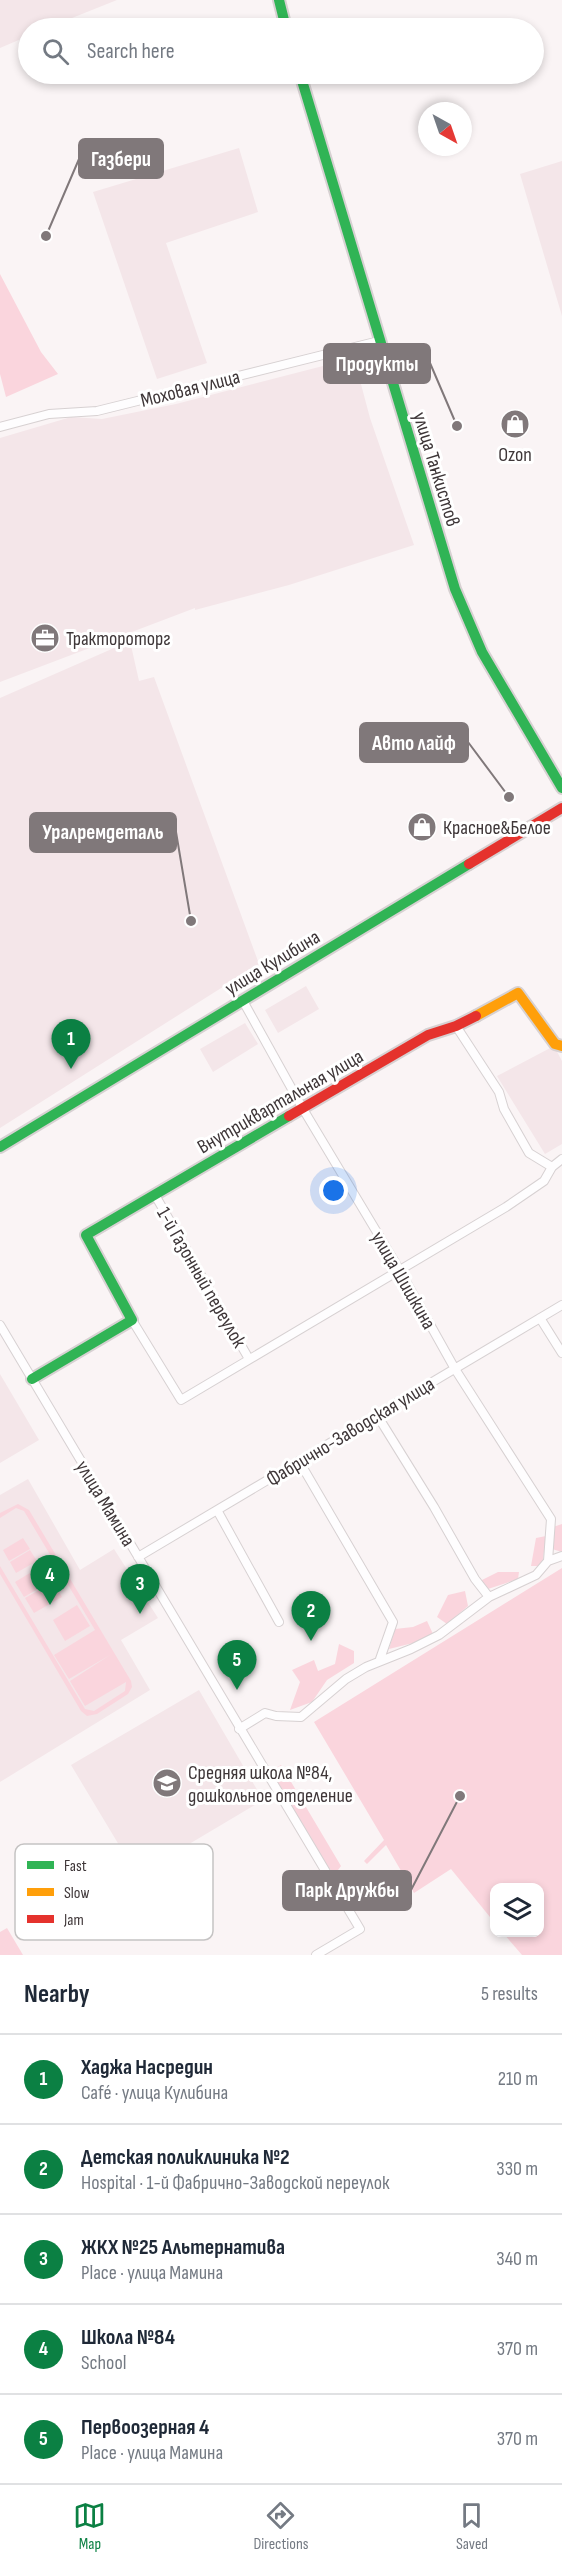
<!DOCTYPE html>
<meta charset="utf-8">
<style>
body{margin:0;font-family:"Sofia Sans Condensed",sans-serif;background:#f6f6f7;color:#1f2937}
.controls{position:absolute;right:18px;bottom:18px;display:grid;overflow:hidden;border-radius:12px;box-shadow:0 3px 9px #0003}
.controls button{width:54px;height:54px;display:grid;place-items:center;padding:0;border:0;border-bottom:2px solid #e0e1e3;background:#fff;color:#1f2937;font:30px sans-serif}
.compass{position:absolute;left:418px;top:102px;width:54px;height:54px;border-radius:50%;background:#fff;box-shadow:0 3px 9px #0003;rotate:140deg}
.you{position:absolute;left:334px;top:1191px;width:21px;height:21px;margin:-15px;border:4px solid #fff;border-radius:50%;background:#1a73e8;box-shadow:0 0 0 9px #1a73e833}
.badge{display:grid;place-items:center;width:39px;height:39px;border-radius:50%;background:#0b8043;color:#fff;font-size:20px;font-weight:700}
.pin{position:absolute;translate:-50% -50px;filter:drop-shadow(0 2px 3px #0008)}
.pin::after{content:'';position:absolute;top:32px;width:21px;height:18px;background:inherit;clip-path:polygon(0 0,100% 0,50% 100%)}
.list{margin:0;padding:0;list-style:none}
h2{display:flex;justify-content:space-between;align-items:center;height:78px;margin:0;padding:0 24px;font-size:26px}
h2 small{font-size:20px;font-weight:400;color:#747a83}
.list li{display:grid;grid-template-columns:39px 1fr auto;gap:18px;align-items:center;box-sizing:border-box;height:90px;padding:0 24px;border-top:2px solid #e0e1e3}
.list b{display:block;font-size:22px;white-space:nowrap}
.list p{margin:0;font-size:20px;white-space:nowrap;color:#747a83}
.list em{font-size:20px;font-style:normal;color:#747a83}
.icon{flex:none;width:33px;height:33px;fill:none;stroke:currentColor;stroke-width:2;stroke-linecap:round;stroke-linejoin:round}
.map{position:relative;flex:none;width:562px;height:1955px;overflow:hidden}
.search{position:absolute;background:#fff;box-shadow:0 3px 9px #0003;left:18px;right:18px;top:18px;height:66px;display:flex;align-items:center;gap:15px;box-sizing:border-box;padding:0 21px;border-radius:33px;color:#747a83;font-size:22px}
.sheet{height:528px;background:#fff}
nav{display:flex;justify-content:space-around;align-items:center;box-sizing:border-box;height:84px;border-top:2px solid #e0e1e3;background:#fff;font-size:16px;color:#747a83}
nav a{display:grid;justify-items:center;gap:3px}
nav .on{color:#0b8043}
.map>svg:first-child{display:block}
</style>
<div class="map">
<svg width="562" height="1955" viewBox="0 0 562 1955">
<rect width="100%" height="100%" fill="#faf4f5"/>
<path fill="#f4e6e9" d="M 0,0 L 117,0 L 47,28 L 28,28 L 28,36 L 0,48 Z
M 239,148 L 258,212 L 166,243 L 207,363 L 157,379 L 93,192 Z
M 562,161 L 562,316 L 520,174 Z
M 354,358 L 370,418 L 414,545 L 289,585 L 195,610 L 195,608 L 0,682 L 0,438 L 71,417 L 102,419 L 176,404 Z
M 130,641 L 139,681 L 154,677 L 259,964 L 0,1128 L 0,698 Z
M 306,986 L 319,1009 L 278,1033 L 265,1010 Z
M 245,1023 L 258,1044 L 213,1072 L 200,1049 Z
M 554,1046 L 562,1061 L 562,1144 L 545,1154 L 497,1076 Z
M 0,1374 L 39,1440 L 0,1463 Z
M 28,1479 L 80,1570 L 114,1549 L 158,1618 L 121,1640 L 150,1690 L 0,1782 L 0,1495 Z
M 199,1690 L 263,1800 L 137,1875 L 71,1765 Z"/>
<path fill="#fad5dd" d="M 0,274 L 41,352 L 58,374 L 6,397 L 0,374 Z
M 18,1504 L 29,1510 L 131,1681 L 132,1687 L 128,1694 L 97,1714 L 87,1716 L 81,1711 L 0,1574 L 0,1566 L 85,1709 L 94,1711 L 125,1691 L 126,1682 L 85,1706 L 70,1681 L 110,1655 L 69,1679 L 54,1655 L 95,1630 L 24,1511 L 16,1508 L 0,1518 L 0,1513 Z
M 562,1524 L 562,1552 L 552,1549 L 553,1527 Z
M 546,1536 L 542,1566 L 531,1566 L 536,1538 Z
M 23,1538 L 30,1549 L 9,1561 L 3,1550 Z
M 30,1550 L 37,1561 L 16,1573 L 10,1562 Z
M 43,1565 L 52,1581 L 24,1597 L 15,1582 Z
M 562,1568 L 562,1955 L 522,1955 L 503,1933 L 540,1932 L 540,1888 L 494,1888 L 494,1922 L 451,1869 L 414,1893 L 386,1845 L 367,1864 L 364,1861 L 384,1840 L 314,1722 Z
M 498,1572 L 519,1572 L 518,1579 L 488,1589 L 480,1581 Z
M 53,1582 L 62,1597 L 34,1613 L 25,1598 Z
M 465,1591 L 468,1606 L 447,1624 L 437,1617 L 448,1595 Z
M 77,1605 L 90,1626 L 65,1641 L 53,1620 Z
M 427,1621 L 433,1634 L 413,1643 L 389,1649 L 395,1629 L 413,1627 Z
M 339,1644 L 354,1651 L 354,1663 L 327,1680 L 312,1702 L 290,1710 L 300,1682 L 292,1670 L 314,1660 L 318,1671 L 335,1664 Z
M 281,1765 L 341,1866 L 338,1870 L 331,1870 L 326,1866 L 274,1777 L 274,1769 Z
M 7,1928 L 23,1955 L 0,1955 L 0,1932 Z"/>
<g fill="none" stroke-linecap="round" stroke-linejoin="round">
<g stroke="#d7d1d2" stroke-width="10">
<path id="street" d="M 0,427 L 49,414 L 97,411 L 379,341
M 243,1001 L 303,1109 L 399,1269 L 455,1369 L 551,1519 L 548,1561
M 456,1026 L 499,1092 L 504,1109 L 529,1153 L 552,1167
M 155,1195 L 249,1359
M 540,1318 L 562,1353
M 132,1320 L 181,1400 L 506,1207 L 544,1181 L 552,1167 L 562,1159
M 0,1325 L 360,1929 L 316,1955
M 377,1415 L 434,1507 L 475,1579 L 489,1597
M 299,1461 L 393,1622 L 380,1659
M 217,1510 L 279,1622
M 138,1557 L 562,1305
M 239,1729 L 265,1713 L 276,1716 L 301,1717 L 346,1679 L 366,1667 L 411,1649 L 439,1635 L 489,1597 L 536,1575 L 548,1561 L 562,1556"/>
</g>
<g stroke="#d7d1d2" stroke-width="14">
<path id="fast" d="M 279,0 L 286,28
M 300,74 L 455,589 L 482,652 L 562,788
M 0,1147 L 469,864
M 32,1379 L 132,1320 L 86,1235 L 289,1116"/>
</g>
<g stroke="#d7d1d2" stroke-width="14">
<path id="slow" d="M 476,1016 L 518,993 L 555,1044 L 562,1046"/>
</g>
<g stroke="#d7d1d2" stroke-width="14">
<path id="jam" d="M 469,864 L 562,808
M 289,1116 L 428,1035 L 456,1026 L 476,1016"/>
</g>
<use href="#street" stroke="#fefdfe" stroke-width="8"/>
<use href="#fast" stroke="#30b455" stroke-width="10"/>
<use href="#slow" stroke="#ff9f0a" stroke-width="10"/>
<use href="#jam" stroke="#e5322d" stroke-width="10"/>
</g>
<defs>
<g id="shop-disc" transform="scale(1.5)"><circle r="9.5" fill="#80787a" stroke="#fff"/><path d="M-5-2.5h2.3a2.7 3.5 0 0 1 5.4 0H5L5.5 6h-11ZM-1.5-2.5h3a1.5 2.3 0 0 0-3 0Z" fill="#fff"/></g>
<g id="office-disc" transform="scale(1.5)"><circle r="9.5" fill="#80787a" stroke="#fff"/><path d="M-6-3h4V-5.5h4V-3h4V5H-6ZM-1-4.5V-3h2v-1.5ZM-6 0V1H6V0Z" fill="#fff"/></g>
<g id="school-disc" transform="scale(1.5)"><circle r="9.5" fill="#80787a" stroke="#fff"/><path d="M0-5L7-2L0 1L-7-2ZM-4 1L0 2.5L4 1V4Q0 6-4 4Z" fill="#fff"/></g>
</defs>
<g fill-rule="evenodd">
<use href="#shop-disc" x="515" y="424"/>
<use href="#office-disc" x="45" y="638"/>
<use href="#shop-disc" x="422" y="827"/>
<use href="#school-disc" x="167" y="1783"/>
</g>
<g text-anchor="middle" stroke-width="6" stroke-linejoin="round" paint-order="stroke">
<g font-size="20" fill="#3e3638" stroke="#fff">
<text transform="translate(190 388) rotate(-14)" y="7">Моховая улица</text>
<text transform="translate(437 469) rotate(73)" y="7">улица Танкистов</text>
<text transform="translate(272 962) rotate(-31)" y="7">улица Кулибина</text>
<text transform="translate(280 1101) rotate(-30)" y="7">Внутриквартальная улица</text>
<text transform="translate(202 1277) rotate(60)" y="7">1-й Газонный переулок</text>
<text transform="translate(404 1280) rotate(60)" y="7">улица Шишкина</text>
<text transform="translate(350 1431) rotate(-31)" y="7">Фабрично-Заводская улица</text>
<text transform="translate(106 1503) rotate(59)" y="7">улица Мамина</text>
</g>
<g font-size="20" fill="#3e3638" stroke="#fff" text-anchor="start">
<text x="515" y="461" text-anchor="middle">Ozon</text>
<text x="66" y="645">Трактороторг</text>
<text x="443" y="834">Красное&amp;Белое</text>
<text x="188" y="1779">Средняя школа №84,<tspan x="188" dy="23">дошкольное отделение</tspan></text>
</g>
</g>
<rect x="15" y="1844" width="198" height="96" rx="9" fill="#fff" stroke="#c5c3c3" stroke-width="1.5"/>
<rect x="27" y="1861" width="27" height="8" fill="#30b455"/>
<rect x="27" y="1888" width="27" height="8" fill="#ff9f0a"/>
<rect x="27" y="1915" width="27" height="8" fill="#e5322d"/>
<g font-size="16" fill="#3e3638">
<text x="64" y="1871">Fast</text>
<text x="64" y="1898">Slow</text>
<text x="64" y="1925">Jam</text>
</g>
<path fill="none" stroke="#80787a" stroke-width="2" d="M46 236L79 159M457 426L430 363M509 797L468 742M191 921L176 832M460 1796L411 1890"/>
<g fill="#80787a" stroke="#fff" stroke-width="2">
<circle cx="46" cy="236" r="6"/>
<circle cx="457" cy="426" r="6"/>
<circle cx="509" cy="797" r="6"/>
<circle cx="191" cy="921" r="6"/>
<circle cx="460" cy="1796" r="6"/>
</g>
<g fill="#80787a" stroke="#80787a" stroke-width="2">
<rect x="79" y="139" width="84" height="39" rx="6"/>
<rect x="324" y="344" width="106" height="39" rx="6"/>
<rect x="360" y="723" width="108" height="39" rx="6"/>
<rect x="30" y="813" width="146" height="39" rx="6"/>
<rect x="283" y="1871" width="128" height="39" rx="6"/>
</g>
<g font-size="21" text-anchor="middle" font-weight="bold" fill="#fff">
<text x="121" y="166">Газбери</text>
<text x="377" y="371">Продукты</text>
<text x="414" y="750">Авто лайф</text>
<text x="103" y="839">Уралремдеталь</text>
<text x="347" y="1897">Парк Дружбы</text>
</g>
</svg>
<div class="controls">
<button><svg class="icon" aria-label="layers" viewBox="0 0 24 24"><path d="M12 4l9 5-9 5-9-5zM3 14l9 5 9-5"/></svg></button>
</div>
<svg class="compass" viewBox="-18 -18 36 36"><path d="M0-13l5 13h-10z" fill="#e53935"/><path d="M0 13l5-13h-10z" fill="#747a83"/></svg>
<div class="you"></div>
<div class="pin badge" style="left:71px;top:1069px">1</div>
<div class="pin badge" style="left:311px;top:1641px">2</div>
<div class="pin badge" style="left:140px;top:1614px">3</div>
<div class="pin badge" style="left:50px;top:1605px">4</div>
<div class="pin badge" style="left:237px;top:1690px">5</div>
<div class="search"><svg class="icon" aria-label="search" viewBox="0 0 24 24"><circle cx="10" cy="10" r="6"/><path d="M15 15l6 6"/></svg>Search here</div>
</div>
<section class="sheet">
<h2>Nearby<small>5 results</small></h2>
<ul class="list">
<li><span class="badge">1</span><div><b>Хаджа Насредин</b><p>Café · улица Кулибина</p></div><em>210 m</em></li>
<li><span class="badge">2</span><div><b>Детская поликлиника №2</b><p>Hospital · 1-й Фабрично-Заводской переулок</p></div><em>330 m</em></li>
<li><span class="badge">3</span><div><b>ЖКХ №25 Альтернатива</b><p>Place · улица Мамина</p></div><em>340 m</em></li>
<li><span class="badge">4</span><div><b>Школа №84</b><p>School</p></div><em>370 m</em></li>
<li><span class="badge">5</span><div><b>Первоозерная 4</b><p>Place · улица Мамина</p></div><em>370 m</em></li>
</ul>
</section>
<nav>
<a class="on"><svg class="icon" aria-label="map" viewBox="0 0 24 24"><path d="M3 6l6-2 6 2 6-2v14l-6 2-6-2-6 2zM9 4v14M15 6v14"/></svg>Map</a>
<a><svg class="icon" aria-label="directions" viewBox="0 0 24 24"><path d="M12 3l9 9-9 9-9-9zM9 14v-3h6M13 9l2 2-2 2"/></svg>Directions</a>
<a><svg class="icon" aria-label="saved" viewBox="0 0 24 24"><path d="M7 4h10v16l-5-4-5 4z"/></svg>Saved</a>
</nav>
